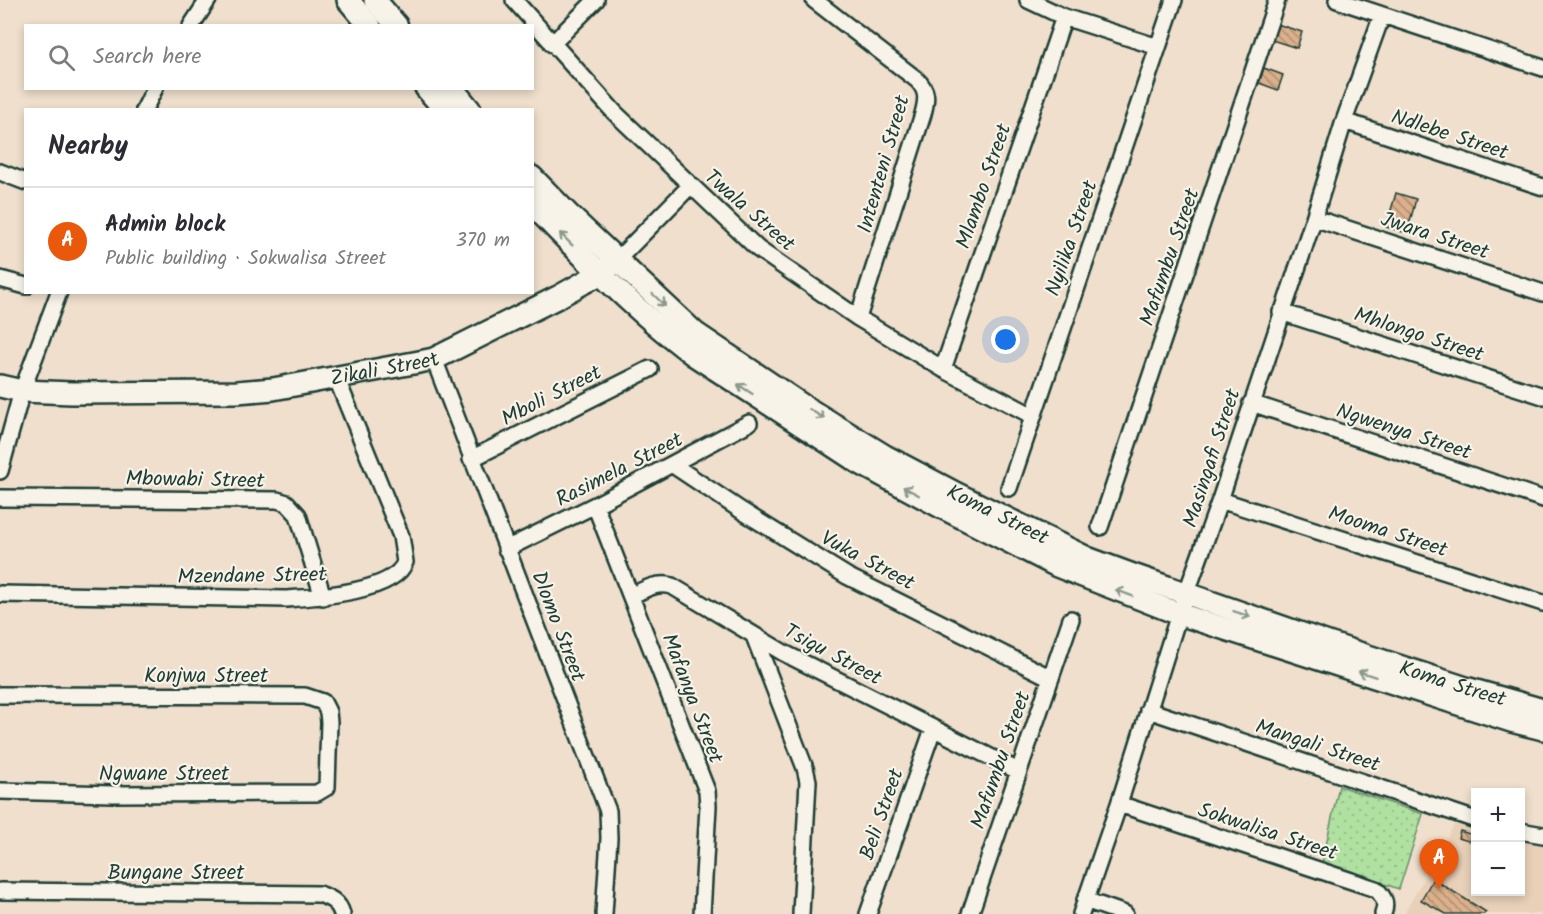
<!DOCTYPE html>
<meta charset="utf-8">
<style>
body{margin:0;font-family:Kalam,sans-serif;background:#f7f7f7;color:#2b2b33}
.controls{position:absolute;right:18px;bottom:18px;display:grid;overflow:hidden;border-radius:0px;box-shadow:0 3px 9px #0003}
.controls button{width:54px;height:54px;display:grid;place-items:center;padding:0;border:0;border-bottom:2px solid #e1e1e2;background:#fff;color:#2b2b33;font:30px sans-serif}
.you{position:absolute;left:1006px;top:340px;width:21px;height:21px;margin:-15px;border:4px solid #fff;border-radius:50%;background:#1a73e8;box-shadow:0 0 0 9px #1a73e833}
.badge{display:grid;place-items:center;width:39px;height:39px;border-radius:50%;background:#ea580c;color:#fff;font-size:20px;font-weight:700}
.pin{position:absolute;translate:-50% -50px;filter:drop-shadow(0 2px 3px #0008)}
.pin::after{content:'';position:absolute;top:32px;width:21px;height:18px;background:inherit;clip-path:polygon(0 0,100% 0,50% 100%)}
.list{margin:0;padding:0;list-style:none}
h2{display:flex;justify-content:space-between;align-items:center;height:78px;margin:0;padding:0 24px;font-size:26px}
h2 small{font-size:20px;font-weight:400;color:#7c7c81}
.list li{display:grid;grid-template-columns:39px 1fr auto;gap:18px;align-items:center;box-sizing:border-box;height:108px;padding:0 24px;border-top:2px solid #e1e1e2}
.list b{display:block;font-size:22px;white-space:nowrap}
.list p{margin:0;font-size:20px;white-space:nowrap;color:#7c7c81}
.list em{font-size:20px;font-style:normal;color:#7c7c81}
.icon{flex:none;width:33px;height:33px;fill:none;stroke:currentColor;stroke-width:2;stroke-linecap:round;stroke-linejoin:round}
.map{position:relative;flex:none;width:1543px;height:914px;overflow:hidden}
.search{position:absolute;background:#fff;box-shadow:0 3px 9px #0003;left:24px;top:24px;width:510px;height:66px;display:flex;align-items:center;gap:15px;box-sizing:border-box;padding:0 21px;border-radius:0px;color:#7c7c81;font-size:22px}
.panel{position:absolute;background:#fff;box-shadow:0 3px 9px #0003;left:24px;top:108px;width:510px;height:186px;border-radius:0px}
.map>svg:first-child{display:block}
</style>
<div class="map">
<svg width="1543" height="914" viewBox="0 0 1543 914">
<defs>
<pattern id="grass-dots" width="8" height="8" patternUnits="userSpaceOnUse" patternTransform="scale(1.5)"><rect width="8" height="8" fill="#b0e1a1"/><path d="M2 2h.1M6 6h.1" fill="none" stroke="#97c28b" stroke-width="1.8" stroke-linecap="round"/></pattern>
<pattern id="building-back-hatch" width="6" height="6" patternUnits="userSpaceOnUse" patternTransform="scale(1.5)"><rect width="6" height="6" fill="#dbb08c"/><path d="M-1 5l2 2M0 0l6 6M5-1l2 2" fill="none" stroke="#b19073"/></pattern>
</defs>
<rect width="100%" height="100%" fill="#efdfcc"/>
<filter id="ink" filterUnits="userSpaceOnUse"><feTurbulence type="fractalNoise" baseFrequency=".0167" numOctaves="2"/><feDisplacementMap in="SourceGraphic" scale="12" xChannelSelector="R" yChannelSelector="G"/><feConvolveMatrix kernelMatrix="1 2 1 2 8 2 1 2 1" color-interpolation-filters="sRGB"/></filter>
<g filter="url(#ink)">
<path fill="#e9d1b9" d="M 1454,825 L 1475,828 L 1476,892 L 1520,892 L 1521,835 L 1543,839 L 1543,914 L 1404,914 Z"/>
<path fill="url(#grass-dots)" stroke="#688f6a" stroke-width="1.5" d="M 1339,786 L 1423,814 L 1399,889 L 1322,863 Z"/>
<path fill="url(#building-back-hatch)" stroke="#1f3d34" stroke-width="1.5" d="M 1277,24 L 1302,32 L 1297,48 L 1272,40 Z
M 1264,68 L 1283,75 L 1278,90 L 1259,83 Z
M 1396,193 L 1416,199 L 1407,233 L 1386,227 Z
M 1460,831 L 1476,836 L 1476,843 L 1458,838 Z
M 1433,879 L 1486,912 L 1484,914 L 1446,914 L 1421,900 Z"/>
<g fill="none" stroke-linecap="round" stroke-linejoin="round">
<g stroke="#1f3d34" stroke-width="20">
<path id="street" d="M 514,0 L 615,113 L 758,249 L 858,318 L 943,369 L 1033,416
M 814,0 L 916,79 C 928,90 927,99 923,114 L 858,318
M 1028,0 L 1064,17 L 1158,47
M 1337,0 L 1543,68
M 191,26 L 208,0
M 552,44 L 596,0
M 144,110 L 155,88
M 1344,121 L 1543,187
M 0,172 L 26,182
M 1314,218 L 1543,293
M 617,260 L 690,186
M 0,279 L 26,286
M 1281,312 L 1543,396
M 434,359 L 608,811 L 609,838 L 604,914
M 943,369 L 1064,17
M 1251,403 L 1543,499
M 471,459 L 650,369
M 673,465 L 742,511 L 847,576 L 1051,678
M 0,471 L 22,391 L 59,292
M 1009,488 L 1174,0
M 0,498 L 277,500 L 287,503 L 298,515 L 323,597
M 1220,500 L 1543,603
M 595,505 L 707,791 L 708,806 L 702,914
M 1100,527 L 1277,0
M 506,549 L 595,505 L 749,423
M 0,594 L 285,599 C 313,597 394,593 405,562 L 401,536 L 336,377
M 631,596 C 645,589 656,582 672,586 L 784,653 L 1018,771
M 754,636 L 805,768 L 808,781 L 801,914
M 0,695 L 305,696 L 323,702 L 328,712 L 329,722 L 327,787 L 317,793 L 113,794 L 0,791
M 1148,710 L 1476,820
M 1119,804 L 1376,889 C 1384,897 1387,903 1383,914
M 1520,831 L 1543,835
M 0,891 L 319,894 C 330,898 339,902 342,914
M 1085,900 L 1125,914
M 868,914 L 933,729
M 970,914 L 1071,619
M 1081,914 L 1119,804 L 1179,614 L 1220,500 L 1314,218 L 1344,121 L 1382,15"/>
</g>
<g stroke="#1f3d34" stroke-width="26">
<g id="secondary">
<path d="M 348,0 L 370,26"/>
<path d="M 375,0 L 397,26"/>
<path d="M 426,88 L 445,110"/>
<path d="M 452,88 L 470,110"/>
<path id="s1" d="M 532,177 L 570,216 L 695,333 L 802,405 L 885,456 L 957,494 L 1087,558 L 1133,575 L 1328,643 L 1466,688 L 1543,710"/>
<path d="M 532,204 C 583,257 635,311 694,355 L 858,462 L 943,508 L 1057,566 L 1179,614 L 1511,721 L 1543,729"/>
<path id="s2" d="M 0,386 L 22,391 L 72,393 L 237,392 L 273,389 L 419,362 L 434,359 L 558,297 L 601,273 L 611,265"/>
</g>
</g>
<use href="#street" stroke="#f7f3e8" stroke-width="15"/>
<use href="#secondary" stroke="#f7f3e8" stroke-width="21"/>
</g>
<defs><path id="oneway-shaft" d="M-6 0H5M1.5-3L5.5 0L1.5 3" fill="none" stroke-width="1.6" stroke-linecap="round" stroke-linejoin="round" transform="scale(1.5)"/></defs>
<g stroke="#8b988e">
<use href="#oneway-shaft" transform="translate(566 239) rotate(-135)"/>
<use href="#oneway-shaft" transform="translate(659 300) rotate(44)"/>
<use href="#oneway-shaft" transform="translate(745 389) rotate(-147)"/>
<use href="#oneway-shaft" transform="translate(817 414) rotate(32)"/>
<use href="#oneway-shaft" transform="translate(911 491) rotate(-152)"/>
<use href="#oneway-shaft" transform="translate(1124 593) rotate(-159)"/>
<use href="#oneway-shaft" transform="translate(1242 614) rotate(19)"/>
<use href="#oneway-shaft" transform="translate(1367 674) rotate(-162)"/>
</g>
</g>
<g text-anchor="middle" stroke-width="4.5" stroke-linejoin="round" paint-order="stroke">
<g font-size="21" fill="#1f3d34" stroke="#f7f3e8">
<text transform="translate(1450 134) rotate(18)" y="7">Ndlebe Street</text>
<text transform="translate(883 164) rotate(-74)" y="7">Intenteni Street</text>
<text transform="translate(983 186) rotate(-71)" y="7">Mlambo Street</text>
<text transform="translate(750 210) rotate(41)" y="7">Twala Street</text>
<text transform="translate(1435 235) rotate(18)" y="7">Jwara Street</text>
<text transform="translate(1071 238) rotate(-71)" y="7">Nyilika Street</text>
<text transform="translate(1169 257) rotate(-71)" y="7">Mafumbu Street</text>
<text transform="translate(1419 334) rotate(18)" y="7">Mhlongo Street</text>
<text dy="7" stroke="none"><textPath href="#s2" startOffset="387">Zikali Street</textPath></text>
<text transform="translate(551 395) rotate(-27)" y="7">Mboli Street</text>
<text transform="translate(1404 431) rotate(18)" y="7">Ngwenya Street</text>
<text transform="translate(1211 458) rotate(-72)" y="7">Masingafi Street</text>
<text transform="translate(619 469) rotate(-27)" y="7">Rasimela Street</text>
<text transform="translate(195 479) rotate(1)" y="7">Mbowabi Street</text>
<text dy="7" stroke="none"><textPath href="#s1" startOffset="579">Koma Street</textPath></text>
<text transform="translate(1388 531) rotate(18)" y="7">Mooma Street</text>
<text transform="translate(868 560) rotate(28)" y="7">Vuka Street</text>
<text transform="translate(252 575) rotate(-1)" y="7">Mzendane Street</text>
<text transform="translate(559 626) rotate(69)" y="7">Dlomo Street</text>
<text transform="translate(833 654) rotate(28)" y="7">Tsigu Street</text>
<text x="206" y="682">Konjwa Street</text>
<text dy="7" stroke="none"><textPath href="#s1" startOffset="1065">Koma Street</textPath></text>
<text transform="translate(693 698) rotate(69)" y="7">Mafanya Street</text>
<text transform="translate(1318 745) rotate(18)" y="7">Mangali Street</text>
<text transform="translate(1000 760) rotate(-71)" y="7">Mafumbu Street</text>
<text x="164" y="780">Ngwane Street</text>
<text transform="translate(881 814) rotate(-71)" y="7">Beli Street</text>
<text transform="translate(1268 831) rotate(18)" y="7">Sokwalisa Street</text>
<text x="176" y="879">Bungane Street</text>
</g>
</g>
</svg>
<div class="controls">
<button>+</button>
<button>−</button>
</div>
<div class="you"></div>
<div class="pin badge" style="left:1439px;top:889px">A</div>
<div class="search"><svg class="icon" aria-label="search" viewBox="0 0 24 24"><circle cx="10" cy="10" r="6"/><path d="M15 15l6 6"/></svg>Search here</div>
<section class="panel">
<h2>Nearby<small></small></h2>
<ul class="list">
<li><span class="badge">A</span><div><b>Admin block</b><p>Public building · Sokwalisa Street</p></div><em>370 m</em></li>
</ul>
</section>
</div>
